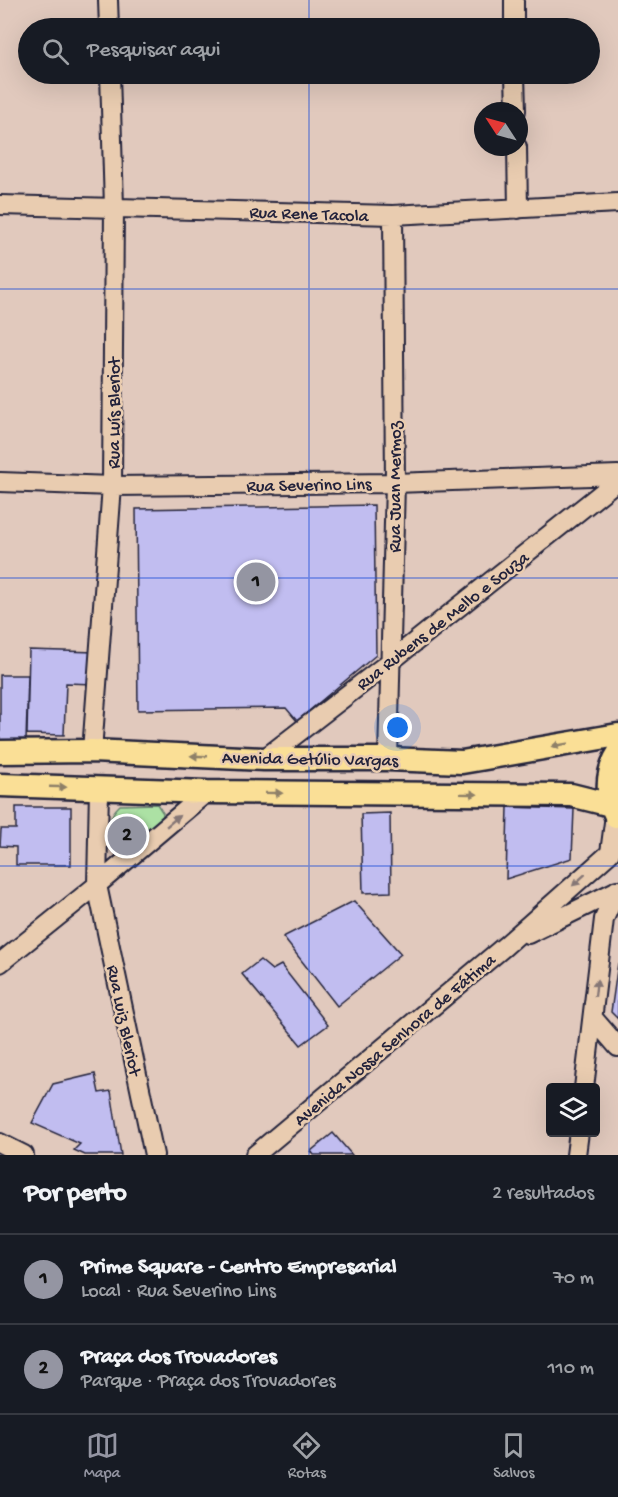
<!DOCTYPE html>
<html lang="pt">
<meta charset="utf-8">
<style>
body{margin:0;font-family:"Gochi Hand",sans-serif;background:#20242c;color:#f1f3f6}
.controls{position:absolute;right:18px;bottom:18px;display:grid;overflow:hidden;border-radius:6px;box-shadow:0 6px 24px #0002}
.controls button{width:54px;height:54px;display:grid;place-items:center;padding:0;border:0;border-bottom:2px solid #363941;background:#171b24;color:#f1f3f6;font:30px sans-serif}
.compass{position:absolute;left:474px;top:102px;width:54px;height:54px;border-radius:50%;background:#171b24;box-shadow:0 6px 24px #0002;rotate:306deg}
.you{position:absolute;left:398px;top:728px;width:21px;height:21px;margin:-15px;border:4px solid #fff;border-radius:50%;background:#1a73e8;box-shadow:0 0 0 9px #1a73e833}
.badge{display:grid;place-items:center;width:39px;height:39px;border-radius:50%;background:#9495a2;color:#111;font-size:20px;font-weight:700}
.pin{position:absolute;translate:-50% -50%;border:3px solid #fff;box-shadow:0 2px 6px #0006}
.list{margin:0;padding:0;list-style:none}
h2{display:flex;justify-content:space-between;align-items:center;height:78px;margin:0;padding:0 24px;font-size:26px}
h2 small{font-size:20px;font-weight:400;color:#9ea1a6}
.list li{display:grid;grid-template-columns:39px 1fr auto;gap:18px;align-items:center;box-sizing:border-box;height:90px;padding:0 24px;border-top:2px solid #363941}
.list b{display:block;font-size:22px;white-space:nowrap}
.list p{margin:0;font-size:20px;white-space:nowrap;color:#9ea1a6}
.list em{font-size:20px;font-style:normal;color:#9ea1a6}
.icon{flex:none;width:33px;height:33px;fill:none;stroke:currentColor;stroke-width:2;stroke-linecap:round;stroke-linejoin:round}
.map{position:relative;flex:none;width:618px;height:1155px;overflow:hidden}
.search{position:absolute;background:#171b24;box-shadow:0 6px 24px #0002;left:18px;right:18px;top:18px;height:66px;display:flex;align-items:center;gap:15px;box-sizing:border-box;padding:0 21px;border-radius:33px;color:#9ea1a6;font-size:22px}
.sheet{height:258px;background:#171b24}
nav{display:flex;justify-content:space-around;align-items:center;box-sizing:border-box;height:84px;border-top:2px solid #363941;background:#171b24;font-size:16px;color:#9ea1a6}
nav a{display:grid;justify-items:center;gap:3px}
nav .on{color:#9495a2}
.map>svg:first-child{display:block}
</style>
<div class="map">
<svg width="618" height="1155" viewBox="0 0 618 1155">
<rect width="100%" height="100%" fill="#e1c9bd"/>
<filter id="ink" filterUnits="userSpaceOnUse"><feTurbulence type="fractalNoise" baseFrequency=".0167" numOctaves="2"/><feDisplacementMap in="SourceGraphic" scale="12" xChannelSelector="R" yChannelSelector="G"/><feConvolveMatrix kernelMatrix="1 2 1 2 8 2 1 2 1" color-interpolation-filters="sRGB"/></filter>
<g filter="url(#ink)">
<path fill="#ace1a4" stroke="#678270" stroke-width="1.5" d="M 157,804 L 163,813 L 162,821 L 122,853 L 114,851 C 111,831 104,820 120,805 Z"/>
<path fill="#c1bdf0" stroke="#22223b" stroke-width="1.5" d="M 374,505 L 376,655 L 297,721 L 286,708 L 138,710 L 136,509 Z
M 29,650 L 95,652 L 94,684 L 66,683 L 64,735 L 27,734 Z
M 0,675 L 28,675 L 26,741 L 0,741 Z
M 16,807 L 71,807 L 71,865 L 16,865 L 16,847 L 0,846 L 1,829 L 16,829 Z
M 508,807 L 574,809 L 572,858 L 506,879 Z
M 390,813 L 391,892 L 363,893 L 361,814 Z
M 354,901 L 401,954 L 337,1006 L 283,937 Z
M 260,960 L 272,970 L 281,965 L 328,1025 L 301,1045 L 242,974 Z
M 618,963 L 618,1019 L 611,1012 Z
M 95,1074 L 99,1093 L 111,1091 L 121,1155 L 85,1155 L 74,1150 L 80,1144 L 32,1123 L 53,1084 Z
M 333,1133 L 352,1155 L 314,1155 L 311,1151 Z"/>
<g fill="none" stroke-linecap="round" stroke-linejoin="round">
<g stroke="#22223b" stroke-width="22">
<path id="minor" d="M 108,0 L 109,28
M 514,0 L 514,28
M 515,74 L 516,111
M 517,147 L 518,209
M 0,205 L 393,215 L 618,203
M 0,482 L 112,486 L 395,483 L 618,475
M 92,751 L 112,486 L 114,207 L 110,74
M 264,759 L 391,661 L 618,480
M 388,759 L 395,483 L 393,215
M 99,789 L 97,885 L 154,1155
M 528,934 L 618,890
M 0,963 L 97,885 L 207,792
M 593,1018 L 618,1047
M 584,1088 L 604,919 L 617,890
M 0,1143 L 24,1155
M 255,1155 L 505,946 L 610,853 L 615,815
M 576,1155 L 579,1132"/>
</g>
<g stroke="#22223b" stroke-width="27">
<path id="major" d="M 0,752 L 92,751 L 264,759 L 388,759 L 462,762 L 618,735
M 0,785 L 207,792 L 571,795 L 611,805
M 616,816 C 606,796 606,773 618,754"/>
</g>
<use href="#minor" stroke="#e9ccb0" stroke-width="18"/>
<use href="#major" stroke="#fadf96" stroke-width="22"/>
</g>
<defs><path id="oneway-solid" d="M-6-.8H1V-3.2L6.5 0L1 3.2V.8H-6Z" transform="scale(1.5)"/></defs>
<g fill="#8e8068">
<use href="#oneway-solid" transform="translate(560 745) rotate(170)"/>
<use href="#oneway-solid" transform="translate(199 756) rotate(-178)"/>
<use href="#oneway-solid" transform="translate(58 787) rotate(2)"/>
<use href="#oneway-solid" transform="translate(274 793) rotate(1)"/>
<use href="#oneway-solid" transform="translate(469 794) rotate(1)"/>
</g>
<g fill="#867776">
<use href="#oneway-solid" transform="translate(173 821) rotate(-40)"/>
<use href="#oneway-solid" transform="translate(579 880) rotate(138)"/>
<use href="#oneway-solid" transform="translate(596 988) rotate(-83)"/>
</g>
</g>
<path fill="none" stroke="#1d4ed8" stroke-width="1.5" stroke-opacity="0.55" d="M 309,0 L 309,28M 309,74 L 309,1155M 0,289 L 618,289M 0,578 L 618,578M 0,866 L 618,866"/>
<g text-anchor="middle" stroke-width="5" stroke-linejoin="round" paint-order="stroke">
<g font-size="18" fill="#22223b" stroke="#e9ccb0">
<text transform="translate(309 213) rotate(2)" y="6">Rua Rene Tacola</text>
<text transform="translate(113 413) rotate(-90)" y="6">Rua Luís Bleriot</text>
<text transform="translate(309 484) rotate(-1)" y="6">Rua Severino Lins</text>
<text transform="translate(394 487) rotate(-90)" y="6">Rua Juan Mermoz</text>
<text transform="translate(442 620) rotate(-38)" y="6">Rua Rubens de Mello e Souza</text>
<text transform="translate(310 758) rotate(1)" y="6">Avenida Getúlio Vargas</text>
<text transform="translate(125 1020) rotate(78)" y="6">Rua Luiz Bleriot</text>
<text transform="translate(394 1039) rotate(-40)" y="6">Avenida Nossa Senhora de Fátima</text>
</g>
</g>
</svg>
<div class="controls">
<button><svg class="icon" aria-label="layers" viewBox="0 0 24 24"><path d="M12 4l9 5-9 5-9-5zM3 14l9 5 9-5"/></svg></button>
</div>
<svg class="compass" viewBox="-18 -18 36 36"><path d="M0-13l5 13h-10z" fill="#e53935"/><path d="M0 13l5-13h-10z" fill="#9ea1a6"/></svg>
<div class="you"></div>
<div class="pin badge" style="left:256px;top:582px">1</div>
<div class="pin badge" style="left:127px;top:836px">2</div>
<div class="search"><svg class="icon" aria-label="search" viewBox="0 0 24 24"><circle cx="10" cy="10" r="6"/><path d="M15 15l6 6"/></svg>Pesquisar aqui</div>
</div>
<section class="sheet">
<h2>Por perto<small>2 resultados</small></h2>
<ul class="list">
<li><span class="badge">1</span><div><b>Prime Square - Centro Empresarial</b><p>Local · Rua Severino Lins</p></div><em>70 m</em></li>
<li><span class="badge">2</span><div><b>Praça dos Trovadores</b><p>Parque · Praça dos Trovadores</p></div><em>110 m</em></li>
</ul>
</section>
<nav>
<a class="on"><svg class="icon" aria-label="map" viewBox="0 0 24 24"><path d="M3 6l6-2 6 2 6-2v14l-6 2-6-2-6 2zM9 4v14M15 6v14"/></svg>Mapa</a>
<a><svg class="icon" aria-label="directions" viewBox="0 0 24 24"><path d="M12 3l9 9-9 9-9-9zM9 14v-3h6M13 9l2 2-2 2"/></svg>Rotas</a>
<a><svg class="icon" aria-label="saved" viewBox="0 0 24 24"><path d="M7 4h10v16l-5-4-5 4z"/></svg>Salvos</a>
</nav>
